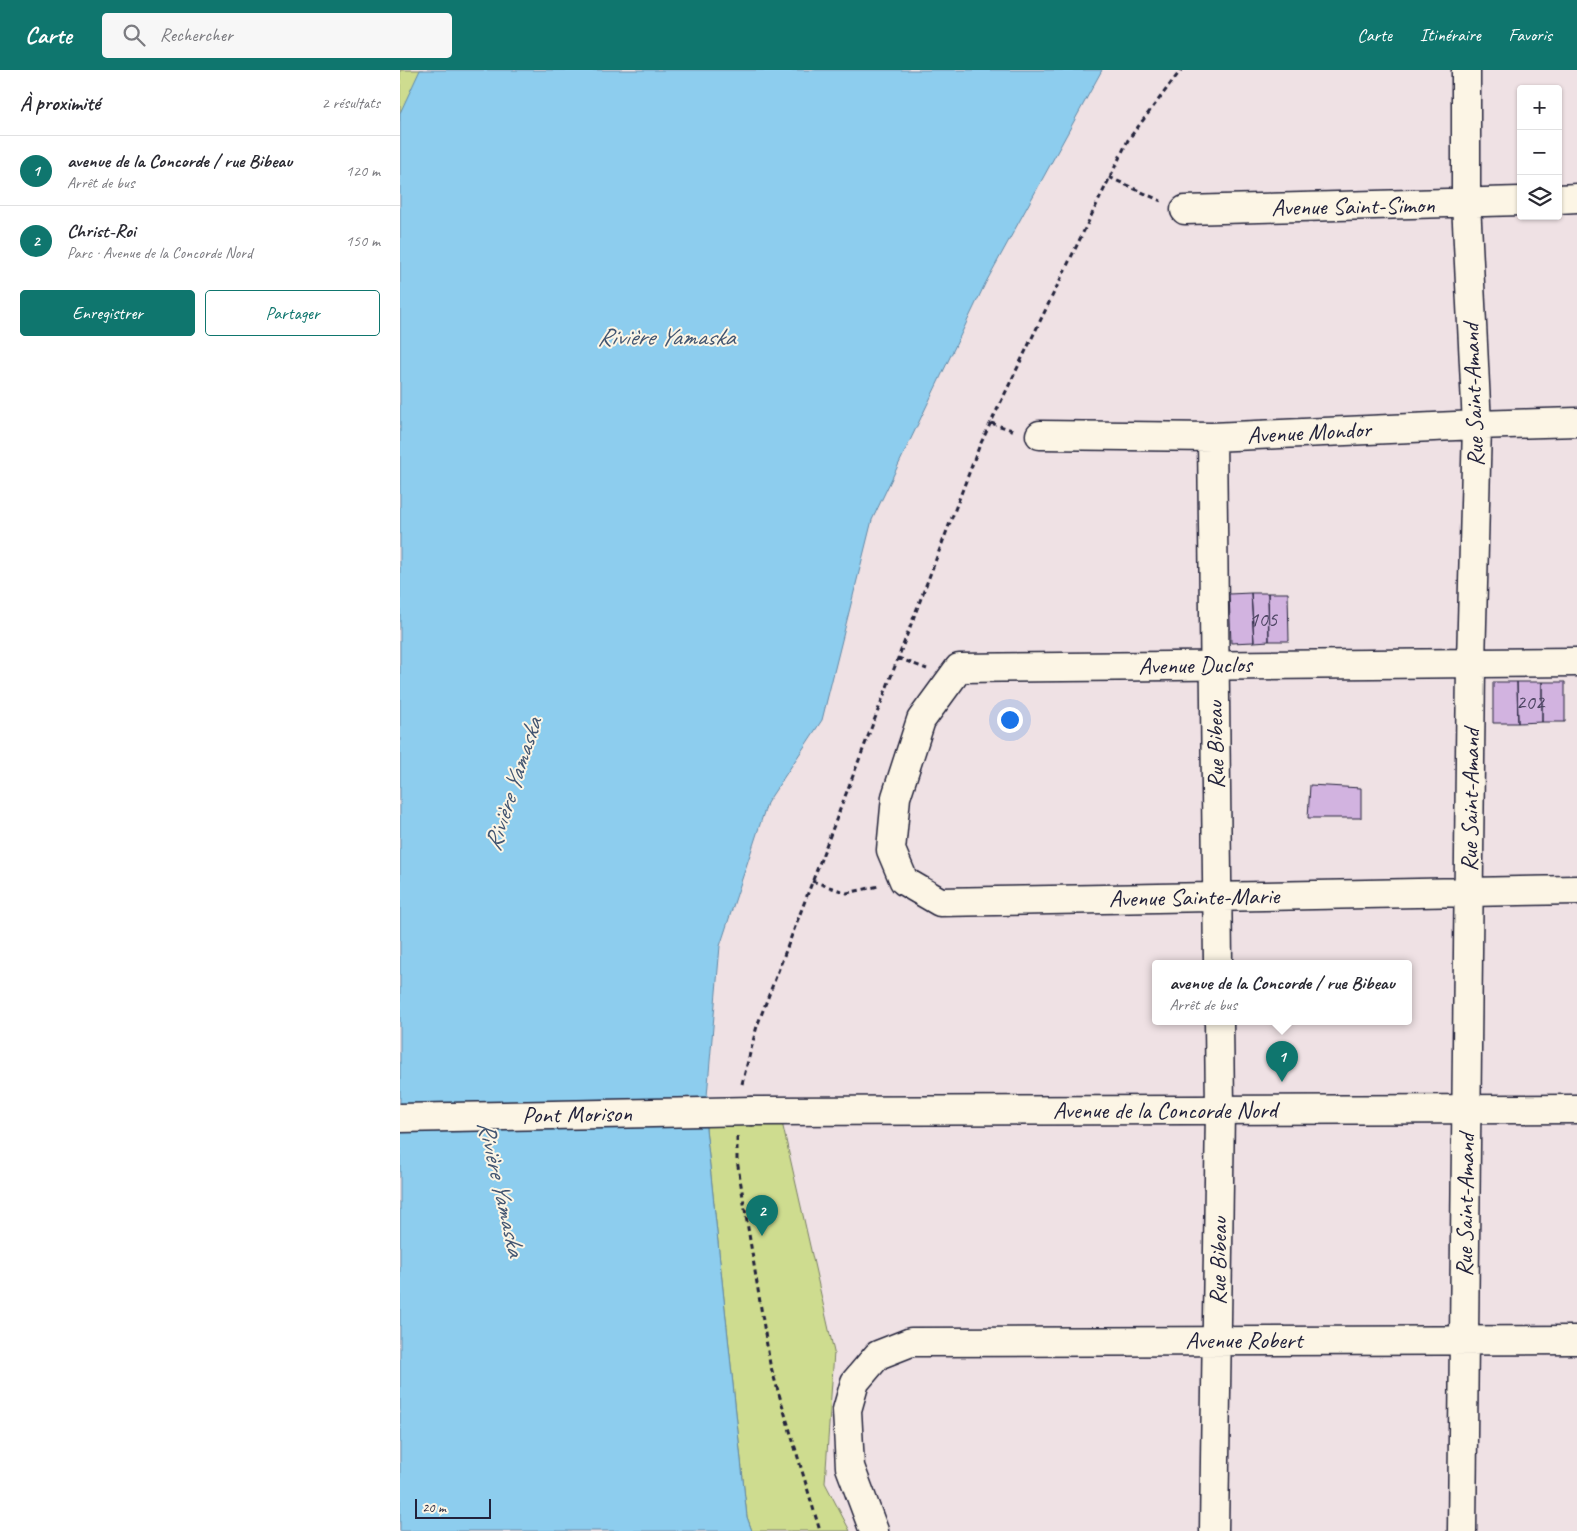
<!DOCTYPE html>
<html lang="fr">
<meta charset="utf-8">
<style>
body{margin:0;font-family:Caveat,sans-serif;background:#f7f7f7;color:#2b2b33}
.controls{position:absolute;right:15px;top:15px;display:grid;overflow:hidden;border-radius:5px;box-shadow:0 1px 4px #0004}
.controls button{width:45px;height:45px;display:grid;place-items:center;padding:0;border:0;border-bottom:1px solid #e1e1e2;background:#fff;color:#2b2b33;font:25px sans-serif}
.scale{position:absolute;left:15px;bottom:12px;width:76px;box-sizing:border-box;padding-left:5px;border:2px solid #22223b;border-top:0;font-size:14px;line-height:18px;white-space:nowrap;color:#22223b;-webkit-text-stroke:4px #fcf5e5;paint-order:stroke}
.you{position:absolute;left:609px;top:649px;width:18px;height:18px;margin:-12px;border:4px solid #fff;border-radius:50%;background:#1a73e8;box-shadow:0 0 0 8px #1a73e833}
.badge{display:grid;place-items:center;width:32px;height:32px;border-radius:50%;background:#0f766e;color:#fff;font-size:16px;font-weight:700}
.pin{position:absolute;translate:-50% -41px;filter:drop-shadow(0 1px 2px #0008)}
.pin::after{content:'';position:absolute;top:26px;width:18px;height:15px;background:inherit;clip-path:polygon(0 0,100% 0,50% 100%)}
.popup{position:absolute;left:752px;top:890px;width:260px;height:65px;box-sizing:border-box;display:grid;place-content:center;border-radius:5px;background:#fff;filter:drop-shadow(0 1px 4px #0005);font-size:16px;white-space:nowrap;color:#7c7c81}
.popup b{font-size:19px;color:#2b2b33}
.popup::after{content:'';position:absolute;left:50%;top:100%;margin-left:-10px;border:10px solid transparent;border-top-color:#fff}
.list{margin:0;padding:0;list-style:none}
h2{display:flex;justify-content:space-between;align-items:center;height:65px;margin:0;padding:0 20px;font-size:21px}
h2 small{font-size:16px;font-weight:400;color:#7c7c81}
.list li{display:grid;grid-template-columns:32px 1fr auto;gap:15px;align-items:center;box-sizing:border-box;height:70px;padding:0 20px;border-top:1px solid #e1e1e2}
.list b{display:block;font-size:19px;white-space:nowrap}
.list p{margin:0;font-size:16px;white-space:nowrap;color:#7c7c81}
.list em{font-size:16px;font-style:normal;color:#7c7c81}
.actions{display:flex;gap:10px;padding:15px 20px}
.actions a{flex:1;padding:11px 0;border:1px solid #0f766e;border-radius:5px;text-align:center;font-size:18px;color:#0f766e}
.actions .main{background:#0f766e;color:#fff}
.icon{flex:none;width:28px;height:28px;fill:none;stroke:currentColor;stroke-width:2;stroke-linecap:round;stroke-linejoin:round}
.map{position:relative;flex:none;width:1177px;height:1461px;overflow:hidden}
header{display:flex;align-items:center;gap:30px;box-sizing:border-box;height:70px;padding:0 25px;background:#0f766e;color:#fff}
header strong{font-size:24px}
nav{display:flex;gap:28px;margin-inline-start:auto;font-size:18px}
.search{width:350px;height:45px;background:#f7f7f7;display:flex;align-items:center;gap:12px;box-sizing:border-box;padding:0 18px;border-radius:5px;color:#7c7c81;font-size:19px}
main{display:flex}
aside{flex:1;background:#fff}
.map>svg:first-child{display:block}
</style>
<header>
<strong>Carte</strong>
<div class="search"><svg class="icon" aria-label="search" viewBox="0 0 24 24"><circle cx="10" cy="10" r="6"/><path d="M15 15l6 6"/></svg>Rechercher</div>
<nav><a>Carte</a><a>Itinéraire</a><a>Favoris</a></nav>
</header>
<main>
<aside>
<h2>À proximité<small>2 résultats</small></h2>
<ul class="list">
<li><span class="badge">1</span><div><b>avenue de la Concorde / rue Bibeau</b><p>Arrêt de bus</p></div><em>120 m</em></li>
<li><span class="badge">2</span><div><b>Christ-Roi</b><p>Parc · Avenue de la Concorde Nord</p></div><em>150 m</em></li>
</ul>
<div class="actions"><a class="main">Enregistrer</a><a>Partager</a></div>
</aside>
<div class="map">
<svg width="1177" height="1461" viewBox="0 0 1177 1461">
<rect width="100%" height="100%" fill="#efe1e4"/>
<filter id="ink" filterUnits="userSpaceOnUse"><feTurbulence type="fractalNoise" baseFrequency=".02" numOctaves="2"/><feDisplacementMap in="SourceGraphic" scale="10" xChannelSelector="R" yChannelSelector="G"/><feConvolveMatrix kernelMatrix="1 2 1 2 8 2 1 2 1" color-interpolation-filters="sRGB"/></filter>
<g filter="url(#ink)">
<path fill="#cedc8f" stroke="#787f65" d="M 0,0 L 23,0 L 0,51 Z
M 381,1048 L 434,1282 L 425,1413 L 450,1461 L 352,1461 L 347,1447 L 305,1049 Z"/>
<path fill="#8dcdee" stroke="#6289a6" d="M 20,0 L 702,0 L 585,214 L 472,450 L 422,650 L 367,733 L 320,876 L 305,1049 L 347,1447 L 352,1461 L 0,1461 L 0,43 Z"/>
<path fill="#d2b3e0" stroke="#22223b" d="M 851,523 L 854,572 L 831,573 L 829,524 Z
M 851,523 L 868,523 L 869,571 L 854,572 Z
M 868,523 L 888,523 L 889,571 L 869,571 Z
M 1093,612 L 1117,612 L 1118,653 L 1093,653 Z
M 1117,612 L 1142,612 L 1142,652 L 1118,653 Z
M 1142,612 L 1165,612 L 1165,652 L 1142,652 Z
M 910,715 L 961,718 L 961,748 L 908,748 Z"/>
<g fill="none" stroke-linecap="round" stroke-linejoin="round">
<g stroke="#22223b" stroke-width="31">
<path id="street" d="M 1158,129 L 1177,128
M 785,140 L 1121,131
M 640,365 L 812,367 L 1077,355 L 1177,352
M 812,367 L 818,893
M 1177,592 L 559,598 L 521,650 L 496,727 L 491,780 L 504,811 L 540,832 L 1177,820
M 474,1461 L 450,1397 L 447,1340 L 455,1312 L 478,1285 L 511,1272 L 1177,1270
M 814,1461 L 820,1040 L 819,951
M 1062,1461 L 1071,593 L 1077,355 L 1066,133 L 1066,0"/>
</g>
<g stroke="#22223b" stroke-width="31">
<path id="secondary" d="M 353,1041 L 1177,1039"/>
</g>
<path stroke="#22223b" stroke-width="3" stroke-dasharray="5 4" stroke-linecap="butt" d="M 709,107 L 761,131
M 591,353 L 615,361
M 498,588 L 527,599
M 412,811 L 447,823 L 479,816
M 342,1014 L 357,956 L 579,377 L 728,70 L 781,0
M 337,1067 L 337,1090 L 370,1294 L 420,1461"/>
<use href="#street" stroke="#fcf5e5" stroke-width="28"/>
<use href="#secondary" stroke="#fcf5e5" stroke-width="28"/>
<g stroke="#22223b" stroke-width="31" stroke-linecap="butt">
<path id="secondary-bridge" d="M 0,1048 L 353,1041"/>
</g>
<use href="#secondary-bridge" stroke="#fcf5e5" stroke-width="28"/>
</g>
</g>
<g text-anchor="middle" stroke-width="4" stroke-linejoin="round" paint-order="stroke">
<g font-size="21" fill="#4e4664">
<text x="863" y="556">105</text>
<text x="1130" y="639">202</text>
</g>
<g font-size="24" fill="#22223b" stroke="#fcf5e5">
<text transform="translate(953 136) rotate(-1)" y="8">Avenue Saint-Simon</text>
<text transform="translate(1073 325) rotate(-92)" y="8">Rue Saint-Amand</text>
<text transform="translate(909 362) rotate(-3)" y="8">Avenue Mondor</text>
<text transform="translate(795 595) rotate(-1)" y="8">Avenue Duclos</text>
<text transform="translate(815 675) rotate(-91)" y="8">Rue Bibeau</text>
<text transform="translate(1070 730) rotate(-89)" y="8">Rue Saint-Amand</text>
<text transform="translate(794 827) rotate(-1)" y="8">Avenue Sainte-Marie</text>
<text x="765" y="1048">Avenue de la Concorde Nord</text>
<text transform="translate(177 1044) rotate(-1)" y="8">Pont Morison</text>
<text transform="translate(1065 1135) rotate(-89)" y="8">Rue Saint-Amand</text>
<text transform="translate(818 1191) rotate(-89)" y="8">Rue Bibeau</text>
<text x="844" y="1278">Avenue Robert</text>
</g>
<g font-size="25" font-style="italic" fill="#425571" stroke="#fcf5e5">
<text x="266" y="275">Rivière Yamaska</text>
<text transform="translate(112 714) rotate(-72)" y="9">Rivière Yamaska</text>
<text transform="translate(102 1118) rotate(77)" y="9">Rivière Yamaska</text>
</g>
</g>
</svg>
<div class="controls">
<button>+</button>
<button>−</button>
<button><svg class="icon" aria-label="layers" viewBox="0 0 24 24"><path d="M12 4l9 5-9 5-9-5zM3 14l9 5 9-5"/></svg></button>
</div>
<div class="scale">20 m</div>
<div class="you"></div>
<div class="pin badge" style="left:882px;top:1012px">1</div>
<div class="popup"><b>avenue de la Concorde / rue Bibeau</b>Arrêt de bus</div>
<div class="pin badge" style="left:362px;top:1166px">2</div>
</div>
</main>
